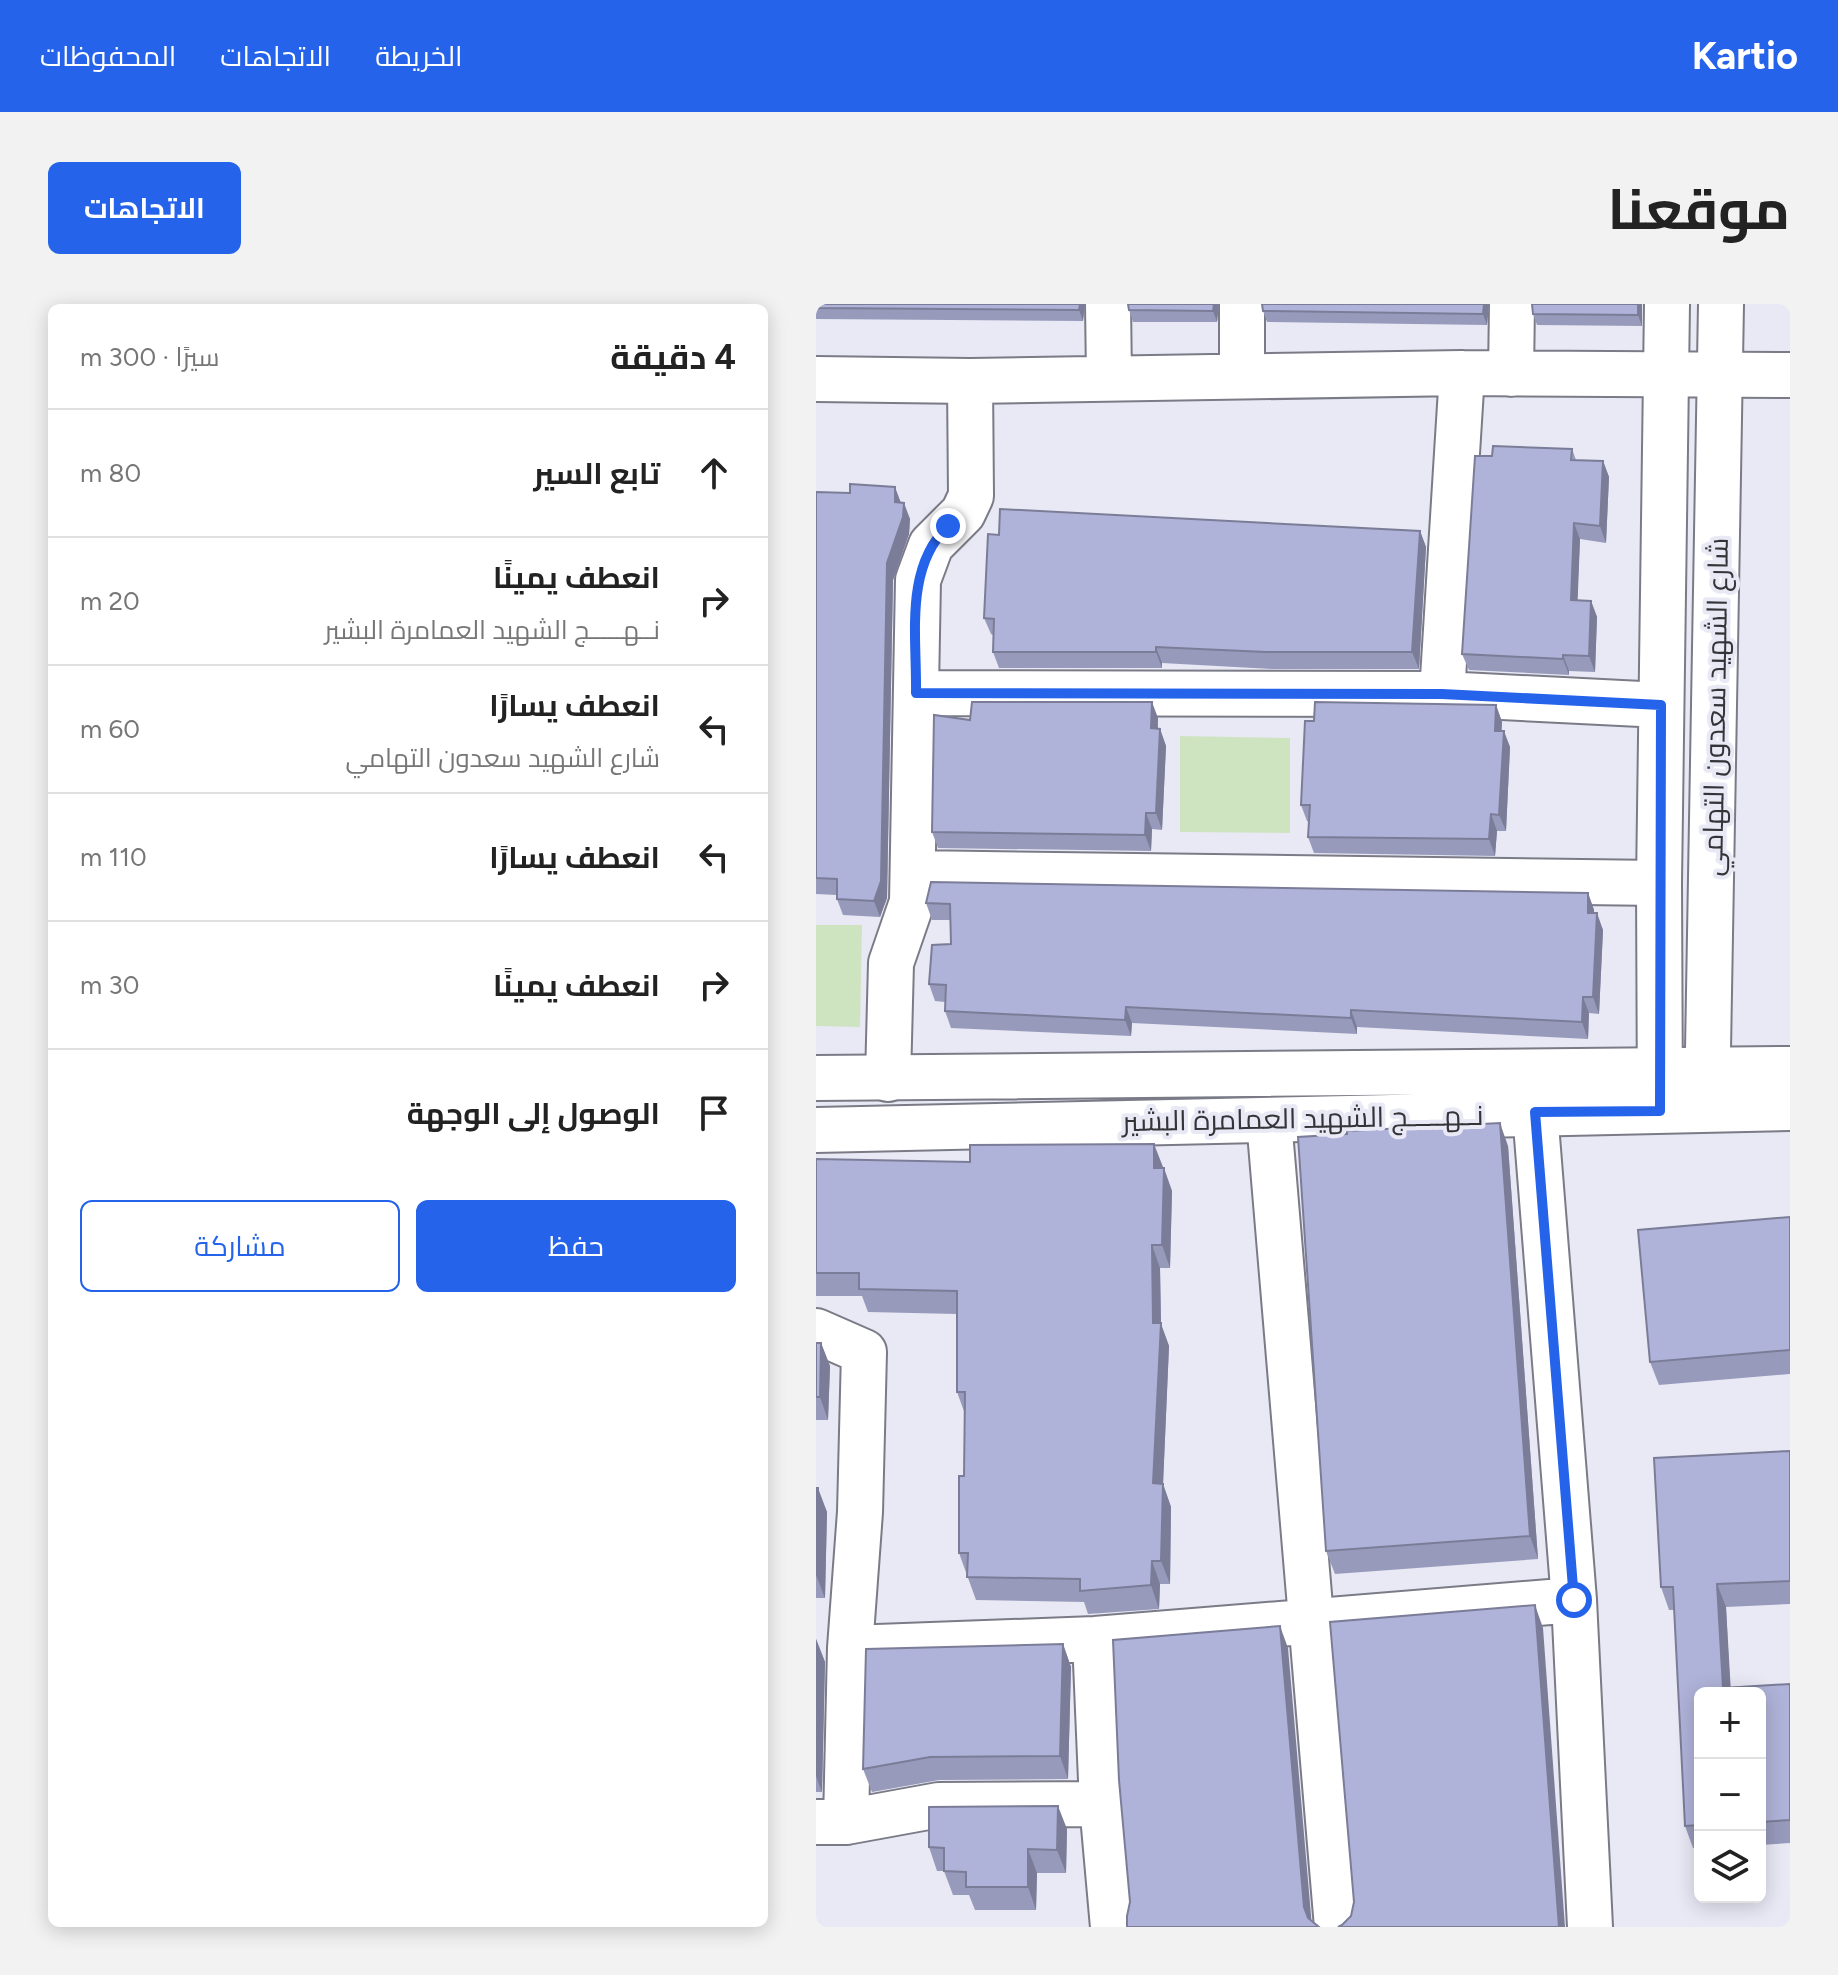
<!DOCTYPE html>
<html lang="ar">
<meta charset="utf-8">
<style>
body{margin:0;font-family:Figtree,Cairo,sans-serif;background:#f2f2f2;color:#222;direction:rtl}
.controls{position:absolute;right:24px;bottom:24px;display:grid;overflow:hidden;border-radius:12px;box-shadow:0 4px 20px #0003}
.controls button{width:72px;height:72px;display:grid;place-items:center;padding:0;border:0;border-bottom:2px solid #e0e0e0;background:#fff;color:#222;font:40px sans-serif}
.stop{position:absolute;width:24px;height:24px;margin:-18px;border:6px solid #2563eb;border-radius:50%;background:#fff}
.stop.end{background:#2563eb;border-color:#fff;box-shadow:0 2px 8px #0008}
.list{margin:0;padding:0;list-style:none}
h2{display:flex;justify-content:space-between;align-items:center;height:104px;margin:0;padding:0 32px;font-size:34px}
h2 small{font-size:26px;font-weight:400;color:#767676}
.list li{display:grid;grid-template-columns:52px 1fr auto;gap:24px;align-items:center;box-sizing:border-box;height:128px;padding:0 32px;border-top:2px solid #e0e0e0}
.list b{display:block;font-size:30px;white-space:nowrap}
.list p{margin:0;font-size:26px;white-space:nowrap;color:#767676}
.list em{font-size:26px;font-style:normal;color:#767676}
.actions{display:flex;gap:16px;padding:24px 32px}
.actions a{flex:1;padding:18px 0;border:2px solid #2563eb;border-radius:12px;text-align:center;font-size:28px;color:#2563eb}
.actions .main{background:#2563eb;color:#fff}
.icon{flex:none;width:44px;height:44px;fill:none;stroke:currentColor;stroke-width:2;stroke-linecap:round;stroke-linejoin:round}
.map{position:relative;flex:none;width:974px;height:1623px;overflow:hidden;direction:ltr;border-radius:12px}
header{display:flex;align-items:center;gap:48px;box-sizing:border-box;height:112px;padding:0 40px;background:#2563eb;color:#fff}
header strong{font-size:38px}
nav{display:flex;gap:44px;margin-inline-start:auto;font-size:28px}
.intro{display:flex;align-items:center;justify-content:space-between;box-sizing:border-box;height:192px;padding:0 48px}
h1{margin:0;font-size:56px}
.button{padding:20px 36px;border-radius:12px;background:#2563eb;color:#fff;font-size:28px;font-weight:700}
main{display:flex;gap:48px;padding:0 48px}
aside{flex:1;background:#fff;border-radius:12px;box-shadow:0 4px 20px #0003}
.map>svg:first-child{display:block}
</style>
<header>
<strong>Kartio</strong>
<nav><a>الخريطة</a><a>الاتجاهات</a><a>المحفوظات</a></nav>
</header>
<div class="intro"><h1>موقعنا</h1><a class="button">الاتجاهات</a></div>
<main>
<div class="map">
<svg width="974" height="1623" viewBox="0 0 974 1623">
<rect width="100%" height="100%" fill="#e8e9f5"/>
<path fill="#cee3bf" d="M 364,432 L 474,434 L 474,529 L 364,528 Z
M 0,621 L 46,621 L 44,723 L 0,722 Z"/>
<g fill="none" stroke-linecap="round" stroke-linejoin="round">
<g stroke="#7a7b86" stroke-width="48">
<path id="minor" d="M 292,0 L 293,73
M 426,0 L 426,71
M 695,70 L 696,0
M 0,75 L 154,77 L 646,69 L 974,71
M 100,389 L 626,390 L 845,401
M 626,390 L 646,69
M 97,569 L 843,579
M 72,775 L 75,659 L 96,598 L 102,276 L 115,241 L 147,209 L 155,192 L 154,77
M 719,808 L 758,1296 L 774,1623
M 453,816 L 521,1623
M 0,1027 L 48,1048 L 44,1208 L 34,1344 L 279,1335 L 758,1296
M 279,1335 L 286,1500 L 297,1623
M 0,1518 L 30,1518 L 123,1501 L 286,1500
M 30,1518 L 34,1344"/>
</g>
<g stroke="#7a7b86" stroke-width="48">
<path id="tertiary" d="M 891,803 L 905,0
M 844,806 L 843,579 L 851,0"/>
</g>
<g stroke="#7a7b86" stroke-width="48">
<path id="secondary" d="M 0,774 L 974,765
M 0,826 L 974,804"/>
</g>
<use href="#minor" stroke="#fff" stroke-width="44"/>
<use href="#tertiary" stroke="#fff" stroke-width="44"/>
<use href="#secondary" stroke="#fff" stroke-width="44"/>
</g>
<path fill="#979abb" d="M 0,0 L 269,0 L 267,17 L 0,15 Z
M 403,0 L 401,18 L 317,18 L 313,6 Z
M 673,0 L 671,21 L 451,18 L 447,7 Z
M 716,0 L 826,0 L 826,22 L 721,21 L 717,10 Z
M 756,145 L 760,156 L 787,157 L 793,173 L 790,239 L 764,235 L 761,296 L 775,297 L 781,313 L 779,368 L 753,367 L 753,371 L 653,366 L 646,350 L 676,152 Z
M 0,188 L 85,198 L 94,215 L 93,230 L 77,276 L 71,594 L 64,613 L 27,611 L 21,595 L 21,591 L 0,590 Z
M 604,227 L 610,243 L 603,365 L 456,365 L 346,359 L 346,364 L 183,364 L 177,348 L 177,331 L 175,330 L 168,314 Z
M 680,401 L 686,418 L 685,427 L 694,443 L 690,527 L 681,527 L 679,552 L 498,549 L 492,533 L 493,518 L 491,517 L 485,501 L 498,417 Z
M 342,414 L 342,425 L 344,425 L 350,442 L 346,526 L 336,525 L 335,547 L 122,544 L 116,528 L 154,416 Z
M 772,589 L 778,606 L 778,609 L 787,626 L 783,710 L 773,709 L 772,735 L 541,723 L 541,730 L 316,719 L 315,732 L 135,724 L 129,707 L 129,698 L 119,697 L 113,680 L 135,640 L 134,616 L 116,616 L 110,599 Z
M 692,842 L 722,1255 L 519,1270 L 510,1247 Z
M 0,855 L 347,864 L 356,887 L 354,964 L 344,964 L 345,1020 L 353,1042 L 347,1180 L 355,1203 L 354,1280 L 344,1280 L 343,1305 L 272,1310 L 268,1298 L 160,1296 L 143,1249 L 148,1172 L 149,1110 L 141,1088 L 141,1010 L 52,1008 L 46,992 L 0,992 Z
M 974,913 L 974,1070 L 843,1081 L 834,1058 Z
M 0,1039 L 5,1039 L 14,1062 L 12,1116 L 0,1116 Z
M 974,1147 L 974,1300 L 910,1303 L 914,1383 L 974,1380 L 974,1539 L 944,1541 L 944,1389 L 884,1389 L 884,1544 L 877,1544 L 869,1522 L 858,1306 L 853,1306 L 845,1283 Z
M 0,1184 L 11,1208 L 9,1294 L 0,1294 Z
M 0,1335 L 9,1358 L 6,1488 L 0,1488 Z
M 247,1340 L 255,1363 L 252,1475 L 123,1476 L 56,1488 L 47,1465 Z
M 251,1525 L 250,1569 L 221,1569 L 220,1606 L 159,1606 L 153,1591 L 137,1591 L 128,1567 L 121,1567 L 113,1543 Z"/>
<path fill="#7b7d98" d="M 264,0 L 269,0 L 267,17 L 263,6 Z
M 398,0 L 403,0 L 401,18 L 397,7 Z
M 668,0 L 673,0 L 671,21 L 667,10 Z
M 822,0 L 826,0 L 826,22 L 822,11 Z
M 787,157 L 793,173 L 790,239 L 784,222 Z
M 79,183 L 85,199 L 79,198 Z
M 88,199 L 94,215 L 93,230 L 77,276 L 71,594 L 64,613 L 58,597 L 71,259 Z
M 758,219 L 764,235 L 761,313 L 755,296 Z
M 604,227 L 610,243 L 603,365 L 596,348 Z
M 775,297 L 781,313 L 779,368 L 773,352 Z
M 340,343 L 346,359 L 346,364 L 340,348 Z
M 747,351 L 753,367 L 753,371 L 747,355 Z
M 336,398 L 342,414 L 341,441 L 335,424 Z
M 680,401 L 686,418 L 685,443 L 679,427 Z
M 344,425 L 350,442 L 346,526 L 340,509 Z
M 688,427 L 694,443 L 690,527 L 683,511 Z
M 330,509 L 336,525 L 335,547 L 329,531 Z
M 675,510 L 681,527 L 679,552 L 673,535 Z
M 772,589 L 778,606 L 778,625 L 772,609 Z
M 781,609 L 787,626 L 783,710 L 777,693 Z
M 767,693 L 773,709 L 772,735 L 766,718 Z
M 310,703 L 316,719 L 315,732 L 309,716 Z
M 535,706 L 541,723 L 541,730 L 535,714 Z
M 684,819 L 692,842 L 722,1255 L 714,1232 Z
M 338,840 L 347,863 L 346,887 L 338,864 Z
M 348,864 L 356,887 L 354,964 L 346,941 Z
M 336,941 L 344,964 L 345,1020 L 353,1042 L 346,1203 L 337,1179 Z
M 5,1039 L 14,1062 L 12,1116 L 4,1093 Z
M 347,1180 L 355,1203 L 354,1280 L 345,1257 Z
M 2,1184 L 11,1208 L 9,1294 L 0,1271 Z
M 336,1257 L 344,1280 L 343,1305 L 335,1281 Z
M 901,1280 L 910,1303 L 915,1389 L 907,1384 Z
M 719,1301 L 727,1324 L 749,1623 L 743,1623 Z
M 464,1322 L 472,1344 L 496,1623 L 488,1603 Z
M 0,1335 L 9,1358 L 6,1488 L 0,1472 Z
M 247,1340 L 255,1363 L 252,1475 L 244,1452 Z
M 242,1502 L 251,1525 L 250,1569 L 241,1546 Z
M 212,1545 L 221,1569 L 220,1606 L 212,1583 Z"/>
<path fill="#b0b3d9" stroke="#7b7d98" stroke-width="2" d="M 0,0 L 264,0 L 263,6 L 0,4 Z
M 312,0 L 398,0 L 397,7 L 313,6 Z
M 446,0 L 668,0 L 667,10 L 447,7 Z
M 716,0 L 822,0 L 822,11 L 717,10 Z
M 677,142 L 756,145 L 755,156 L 787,157 L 784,222 L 758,219 L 755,296 L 775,297 L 773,352 L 747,351 L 747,355 L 646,350 L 659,152 L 676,152 Z
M 34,180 L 79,183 L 79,198 L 88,199 L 87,213 L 71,259 L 65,577 L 58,597 L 21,595 L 21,575 L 0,574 L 0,188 L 34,189 Z
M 184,205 L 604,227 L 596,348 L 450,348 L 340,343 L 340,348 L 177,348 L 178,315 L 168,314 L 172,230 L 183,231 Z
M 156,398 L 336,398 L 335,424 L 344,425 L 340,509 L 330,509 L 329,531 L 116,528 L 118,411 L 154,416 Z
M 499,398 L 680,401 L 679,427 L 688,427 L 683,511 L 675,510 L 673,535 L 492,533 L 494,501 L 485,501 L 489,417 L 498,417 Z
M 115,578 L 772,589 L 772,609 L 781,609 L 777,693 L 767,693 L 766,718 L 535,706 L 535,714 L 310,703 L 309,716 L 129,707 L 130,681 L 113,680 L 116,641 L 135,640 L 134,600 L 110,599 Z
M 684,819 L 714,1232 L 510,1247 L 482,833 L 531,830 L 531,827 Z
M 338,840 L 338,864 L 348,864 L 346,941 L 336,941 L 337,1019 L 345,1019 L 337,1179 L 347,1180 L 345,1257 L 336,1257 L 335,1281 L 264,1287 L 264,1275 L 151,1273 L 152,1249 L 143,1249 L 143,1172 L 148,1172 L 149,1088 L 141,1088 L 141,987 L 43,985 L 43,969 L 0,969 L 0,855 L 154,858 L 154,841 Z
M 974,913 L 974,1046 L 834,1058 L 822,926 Z
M 0,1039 L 5,1039 L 4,1093 L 0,1093 Z
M 974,1147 L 974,1277 L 901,1280 L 907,1384 L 974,1380 L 974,1516 L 944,1518 L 944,1389 L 884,1389 L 884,1521 L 869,1522 L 857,1283 L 845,1283 L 838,1154 Z
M 0,1184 L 2,1184 L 0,1271 Z
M 719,1301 L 743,1623 L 522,1623 L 526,1621 L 535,1612 L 538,1598 L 514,1318 Z
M 464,1322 L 488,1603 L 492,1614 L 503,1623 L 311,1623 L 311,1612 L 314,1598 L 303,1476 L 297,1336 Z
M 247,1340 L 244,1452 L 114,1453 L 47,1465 L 50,1345 Z
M 242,1502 L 241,1546 L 212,1545 L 212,1583 L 150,1583 L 150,1568 L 128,1567 L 128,1544 L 113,1543 L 113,1503 Z"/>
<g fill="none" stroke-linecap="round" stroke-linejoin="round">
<path stroke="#2563eb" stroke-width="10" d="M 132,222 C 88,264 101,333 100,389 L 626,390 L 845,401 L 844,807 L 719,808 L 758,1296"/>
</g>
<g text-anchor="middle" stroke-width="8" stroke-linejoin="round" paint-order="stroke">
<g font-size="28" fill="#333338" stroke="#e8e9f5">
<text transform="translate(899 403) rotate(-89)" y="10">شارع الشهيد سعدون التهامي</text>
<text transform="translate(487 814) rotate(-1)" y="10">نــهـــــج الشهيد العمامرة البشير</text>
</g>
</g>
</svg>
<div class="controls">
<button>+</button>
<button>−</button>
<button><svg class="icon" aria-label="layers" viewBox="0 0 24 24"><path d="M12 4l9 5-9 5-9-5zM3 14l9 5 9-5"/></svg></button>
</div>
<div class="stop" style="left:758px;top:1296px"></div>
<div class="stop end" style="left:132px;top:222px"></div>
</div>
<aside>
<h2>4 دقيقة<small>سيرًا · 300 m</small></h2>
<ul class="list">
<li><svg class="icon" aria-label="ahead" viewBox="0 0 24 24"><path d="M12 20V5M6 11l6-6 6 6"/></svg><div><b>تابع السير</b></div><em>80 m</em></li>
<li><svg class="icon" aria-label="right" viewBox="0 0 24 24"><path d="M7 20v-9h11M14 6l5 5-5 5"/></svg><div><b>انعطف يمينًا</b><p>نــهـــــج الشهيد العمامرة البشير</p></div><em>20 m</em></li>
<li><svg class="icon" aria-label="left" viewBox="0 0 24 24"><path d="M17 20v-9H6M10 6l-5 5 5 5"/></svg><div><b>انعطف يسارًا</b><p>شارع الشهيد سعدون التهامي</p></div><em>60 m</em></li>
<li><svg class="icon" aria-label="left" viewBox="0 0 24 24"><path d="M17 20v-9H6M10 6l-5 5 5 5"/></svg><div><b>انعطف يسارًا</b></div><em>110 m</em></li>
<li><svg class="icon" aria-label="right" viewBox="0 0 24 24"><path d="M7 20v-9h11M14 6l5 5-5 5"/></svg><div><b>انعطف يمينًا</b></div><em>30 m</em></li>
<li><svg class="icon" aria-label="arrive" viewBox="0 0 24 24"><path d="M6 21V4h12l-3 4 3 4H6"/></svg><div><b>الوصول إلى الوجهة</b></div></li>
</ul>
<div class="actions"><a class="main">حفظ</a><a>مشاركة</a></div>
</aside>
</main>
